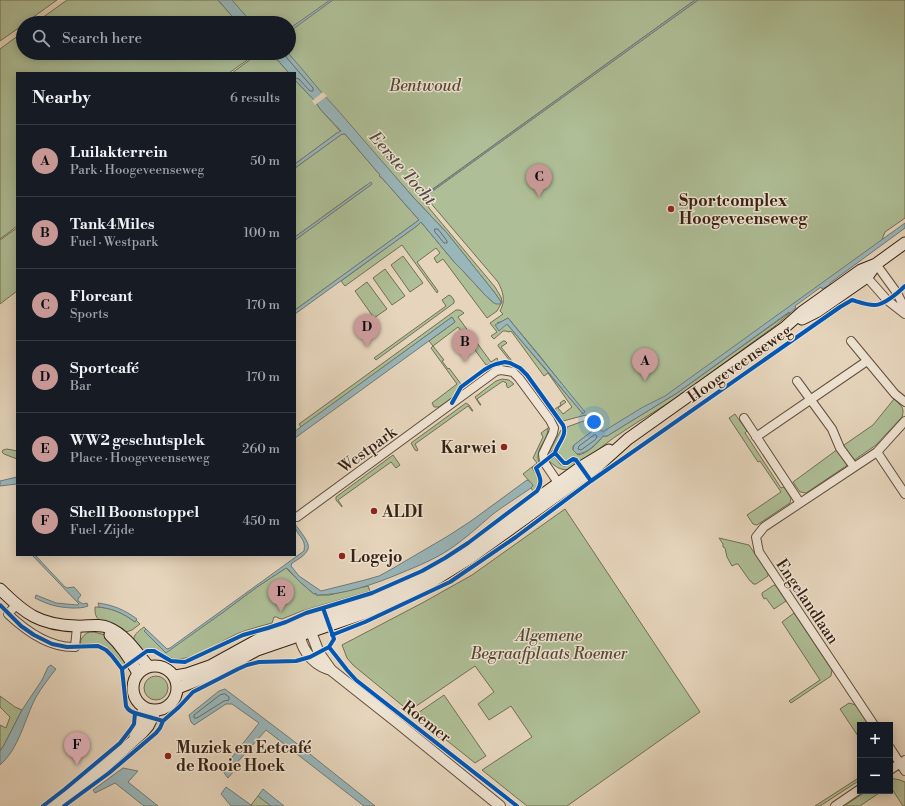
<!DOCTYPE html>
<meta charset="utf-8">
<style>
body{margin:0;font-family:"Libre Bodoni",serif;background:#242831;color:#f1f3f6}
.controls{position:absolute;right:12px;bottom:12px;display:grid;overflow:hidden;border-radius:0px;box-shadow:0 2px 10px #0003}
.controls button{width:36px;height:36px;display:grid;place-items:center;padding:0;border:0;border-bottom:1px solid #363941;background:#171b24;color:#f1f3f6;font:20px sans-serif}
.you{position:absolute;left:594px;top:422px;width:14px;height:14px;margin:-10px;border:3px solid #fff;border-radius:50%;background:#1a73e8;box-shadow:0 0 0 6px #1a73e833}
.badge{display:grid;place-items:center;width:26px;height:26px;border-radius:50%;background:#c59692;color:#111;font-size:13px;font-weight:700}
.pin{position:absolute;translate:-50% -33px;filter:drop-shadow(0 1px 2px #0008)}
.pin::after{content:'';position:absolute;top:21px;width:14px;height:12px;background:inherit;clip-path:polygon(0 0,100% 0,50% 100%)}
.list{margin:0;padding:0;list-style:none}
h2{display:flex;justify-content:space-between;align-items:center;height:52px;margin:0;padding:0 16px;font-size:17px}
h2 small{font-size:13px;font-weight:400;color:#9ea1a6}
.list li{display:grid;grid-template-columns:26px 1fr auto;gap:12px;align-items:center;box-sizing:border-box;height:72px;padding:0 16px;border-top:1px solid #363941}
.list b{display:block;font-size:15px;white-space:nowrap}
.list p{margin:0;font-size:13px;white-space:nowrap;color:#9ea1a6}
.list em{font-size:13px;font-style:normal;color:#9ea1a6}
.icon{flex:none;width:22px;height:22px;fill:none;stroke:currentColor;stroke-width:2;stroke-linecap:round;stroke-linejoin:round}
.map{position:relative;flex:none;width:905px;height:806px;overflow:hidden}
.search{position:absolute;background:#171b24;box-shadow:0 2px 10px #0003;left:16px;top:16px;width:280px;height:44px;display:flex;align-items:center;gap:10px;box-sizing:border-box;padding:0 14px;border-radius:22px;color:#9ea1a6;font-size:15px}
.panel{position:absolute;background:#171b24;box-shadow:0 2px 10px #0003;left:16px;top:72px;width:280px;height:484px;border-radius:0px}
.map>svg:first-child{display:block}
</style>
<div class="map">
<svg width="905" height="806" viewBox="0 0 905 806">
<rect width="100%" height="100%" fill="#e6d5bc"/>
<filter id="stains"><feTurbulence type="fractalNoise" baseFrequency=".005" numOctaves="4"/><feColorMatrix values="0 0 0 0 .2 0 0 0 0 .09 0 0 0 0 .02 0 0 0 .5 -.17"/></filter>
<radialGradient id="worn" r=".72"><stop offset=".6" stop-color="#630" stop-opacity="0"/><stop offset="1" stop-color="#630" stop-opacity=".3"/></radialGradient>
<path fill="#aebe96" stroke="#726f54" fill-rule="evenodd" d="M 0,0 L 57,0 L 25,23 L 23,23 L 23,25 L 0,41 Z
M 67,0 L 218,0 L 238,23 L 35,23 Z
M 231,0 L 695,0 L 423,196 L 429,208 L 495,287 L 501,297 L 502,302 L 497,311 L 487,318 L 443,259 L 437,263 L 434,258 L 440,253 L 436,248 L 417,262 L 438,291 L 437,293 L 402,245 L 345,286 L 341,281 L 418,225 L 421,222 L 455,263 L 463,271 L 486,296 L 494,303 L 501,302 L 495,293 L 447,233 L 414,198 L 285,53 L 289,53 L 289,23 L 251,23 Z
M 698,0 L 905,0 L 905,218 L 885,232 L 881,242 L 670,394 L 601,434 L 591,423 L 595,429 L 573,446 L 573,450 L 578,455 C 588,453 597,444 603,436 L 607,436 L 677,393 L 790,312 L 790,313 L 775,326 C 740,351 706,377 671,401 C 641,421 608,438 582,464 C 575,454 574,458 564,461 L 559,454 L 558,450 L 566,434 L 567,427 L 589,419 L 586,415 L 563,421 L 555,409 L 561,405 L 560,403 L 564,400 L 566,402 L 558,408 L 563,414 L 572,407 L 548,373 L 544,376 L 511,331 L 509,332 L 506,331 L 503,331 L 494,339 L 491,336 L 497,332 L 490,323 L 503,314 L 500,311 C 506,300 503,292 498,282 L 429,201 L 427,195 ZM 508,318 L 539,355 L 584,412 L 583,414 L 507,324 L 497,323 L 503,321 Z
M 23,32 L 23,53 L 257,53 L 229,73 L 17,73 L 17,226 L 0,239 L 0,49 Z
M 259,53 L 270,53 L 273,55 L 289,73 L 232,73 Z
M 295,80 L 314,100 L 321,110 L 341,132 L 337,133 L 295,164 Z
M 342,134 L 345,134 L 380,175 L 379,176 L 382,178 L 419,220 L 295,310 L 295,240 L 372,184 L 365,186 L 295,237 L 295,168 Z
M 17,228 L 17,291 L 0,304 L 0,240 Z
M 403,256 L 423,283 L 410,292 L 391,265 Z
M 385,269 L 405,296 L 392,305 L 373,278 Z
M 367,282 L 387,309 L 374,318 L 355,291 Z
M 449,295 L 451,296 L 454,300 L 454,303 L 376,360 L 374,358 L 446,306 L 442,300 Z
M 456,310 L 460,310 L 464,313 L 458,317 L 491,362 L 497,358 L 498,361 L 486,365 L 458,327 L 433,346 L 444,360 L 442,361 L 448,369 L 449,368 L 461,384 L 452,398 L 439,407 L 434,407 L 432,403 L 457,384 L 431,348 L 433,346 L 429,341 L 455,322 L 452,317 L 301,427 L 299,424 Z
M 503,341 L 505,341 L 507,343 L 501,347 L 512,361 L 511,362 L 498,346 L 498,345 Z
M 502,379 L 509,380 L 514,384 L 508,388 L 506,385 L 507,384 L 505,382 L 504,382 L 503,381 L 477,399 L 481,405 L 480,405 L 475,397 L 496,381 Z
M 894,399 C 901,406 905,407 902,417 L 876,445 L 853,461 L 844,450 L 844,445 L 873,425 Z
M 466,403 L 469,405 L 473,411 L 472,411 L 468,406 L 415,444 L 418,450 L 417,451 L 415,450 L 411,443 Z
M 735,414 L 747,431 L 745,433 L 781,488 L 784,487 L 791,498 L 790,503 L 757,525 L 753,524 L 747,515 L 781,492 L 760,461 L 758,462 L 729,418 Z
M 548,428 C 548,442 534,448 539,463 L 532,468 C 538,477 542,482 533,491 L 531,488 L 533,486 L 531,483 L 523,474 L 537,463 L 533,458 L 543,437 L 541,433 Z
M 561,430 L 562,429 L 563,430 C 561,438 555,451 548,454 Z
M 7,449 L 17,451 L 17,459 L 4,454 L 2,452 L 3,450 Z
M 838,449 L 849,464 L 806,493 L 800,492 L 793,482 Z
M 393,455 L 400,465 L 396,468 L 391,462 L 338,500 L 342,506 L 342,507 L 336,500 L 336,497 Z
M 555,457 L 560,464 L 564,466 L 568,465 L 574,462 L 578,467 C 563,472 560,470 549,461 Z
M 565,509 L 700,712 L 567,806 L 527,806 L 482,770 L 532,737 L 511,706 L 489,720 L 478,704 L 494,692 L 475,666 L 409,711 L 353,665 L 347,658 L 342,645 L 424,602 L 472,575 Z
M 719,538 L 749,545 L 768,573 L 768,576 L 756,584 L 753,584 L 751,581 L 750,581 L 738,564 L 736,564 L 732,566 L 727,557 L 725,548 L 723,547 L 723,544 Z
M 286,568 L 299,581 L 314,594 L 317,592 L 316,595 L 329,595 L 368,586 L 370,591 L 302,611 L 282,619 L 278,618 L 277,617 L 274,617 L 272,623 C 261,626 249,629 239,633 C 220,641 201,657 180,659 C 164,661 156,641 140,653 C 132,640 130,637 144,627 L 146,629 L 144,631 L 166,652 L 222,613 L 257,587 Z
M 774,585 L 776,586 L 786,601 L 774,609 L 766,598 L 764,599 L 762,595 L 762,593 Z
M 95,607 C 110,607 123,613 135,622 L 136,620 L 140,624 L 132,630 L 126,632 L 99,620 C 95,616 95,613 95,607 Z
M 794,613 L 832,670 L 831,676 L 791,703 L 789,701 L 820,680 L 782,622 Z
M 89,632 L 94,632 L 105,635 L 128,661 L 122,666 L 121,665 C 109,645 103,643 80,644 C 81,638 83,635 89,632 Z
M144 688a12 12 0 1 1 24 0a12 12 0 1 1-24 0Z
M 444,695 L 486,756 L 475,763 L 415,715 Z
M 0,696 L 15,707 L 22,710 L 4,745 L 0,751 L 0,725 L 6,728 L 10,717 L 0,707 Z
M 849,703 L 856,705 L 869,725 L 860,725 L 860,739 L 840,709 Z
M 860,777 L 860,780 L 820,806 L 815,806 Z
M 890,778 L 900,780 L 905,782 L 905,806 L 903,806 L 890,786 Z
M 867,791 L 882,791 L 860,806 L 844,806 Z
M 258,796 L 271,806 L 252,806 L 251,805 Z"/>
<path fill="#99b6ba" stroke="#717a77" d="M 218,0 L 232,0 L 252,23 L 238,23 Z
M 330,0 L 333,0 L 289,32 L 289,29 Z
M 695,0 L 698,0 L 427,195 L 427,194 L 435,188 Z
M 270,53 L 288,53 C 304,70 318,90 335,107 L 413,197 L 447,233 L 495,293 L 501,302 L 500,304 L 496,304 L 494,303 L 486,296 L 463,271 L 455,263 L 421,222 L 418,225 L 295,314 L 295,310 L 419,220 L 382,178 L 379,176 L 380,175 L 345,134 L 342,134 L 295,168 L 295,164 L 337,133 L 341,131 L 321,110 L 314,100 L 295,80 L 295,73 L 289,73 L 273,55 Z
M 371,182 L 372,184 L 295,240 L 295,237 Z
M 905,223 L 905,228 L 830,283 L 830,285 L 822,289 L 821,287 L 795,306 L 796,308 L 790,313 L 789,312 L 677,393 L 607,436 L 603,436 C 597,443 587,454 577,454 L 573,450 L 574,445 L 595,429 L 591,423 L 594,421 L 601,431 L 604,431 L 643,407 L 665,396 Z
M 452,317 L 455,322 L 295,438 L 295,431 Z
M 508,318 L 585,412 L 583,414 L 549,373 L 507,324 L 499,331 L 495,325 Z
M 17,477 L 17,484 L 0,486 L 0,481 Z
M 527,480 C 530,481 533,484 533,486 L 531,488 C 518,497 505,505 493,514 C 479,526 465,539 450,549 C 435,559 418,566 401,573 C 375,584 344,595 316,595 L 316,593 L 314,594 L 299,581 L 288,569 L 286,568 L 257,587 L 222,613 L 166,653 L 144,631 L 146,629 L 167,649 L 170,648 L 304,551 C 307,537 295,536 295,524 C 298,529 311,543 308,549 C 306,555 297,560 292,563 L 291,566 L 299,576 L 321,591 L 365,580 L 379,576 L 390,570 L 448,536 L 471,521 Z
M 32,555 L 35,555 L 65,587 L 67,588 L 74,587 L 81,595 L 78,599 L 78,601 L 83,604 L 87,603 L 88,606 C 83,608 78,608 72,608 C 56,607 49,605 35,598 L 36,595 L 56,603 L 77,605 L 79,604 Z
M 98,603 C 113,605 125,610 137,619 L 135,622 C 123,613 114,609 99,607 Z
M 51,665 L 56,669 C 49,678 42,687 36,697 C 24,720 20,747 0,765 L 0,751 L 4,745 L 22,710 L 42,680 L 48,667 Z
M 225,689 L 291,739 L 375,806 L 364,806 L 266,730 L 234,766 L 234,771 L 228,778 L 222,770 L 259,723 L 232,704 L 226,704 L 194,725 L 191,722 L 189,715 L 219,691 Z
M 123,768 L 138,771 L 128,782 L 158,806 L 144,806 L 115,783 L 95,793 L 93,790 Z
M 226,787 L 251,805 L 252,806 L 231,806 L 221,794 Z
M 263,789 L 284,806 L 271,806 L 258,796 Z"/>
<path fill="#e6d5bc" d="M 323,92 L 327,96 L 315,105 L 312,101 Z"/>
<g fill="none" stroke-linecap="round" stroke-linejoin="round">
<path stroke="#686b66" stroke-width="1" d="M 285,53 L 286,57 L 313,88 L 313,91 L 310,91 L 299,79 L 295,78
M 435,229 L 438,229 L 447,241 L 447,243 L 444,243 L 435,232 Z
M 596,435 L 597,437 L 595,440 L 581,450 L 578,449 L 579,446 L 594,435 Z
M 225,694 L 229,697 L 229,700 L 224,701 L 197,718 L 194,718 L 194,715 L 220,695 Z"/>
<g stroke="#624d3d" stroke-width="10">
<path id="minor" d="M 876,264 L 897,293 L 905,309
M 864,274 L 887,300 L 905,314
M 851,341 L 895,394 L 905,402
M 797,381 L 832,429 L 840,448 L 854,467
M 744,418 L 800,503
M 756,437 L 867,361
M 877,452 L 905,494
M 297,517 L 492,374 L 496,371 L 501,370 L 513,372 L 519,378 L 550,420 L 554,428 L 553,433 L 543,454 L 544,462 L 561,487
M 16,605 L 8,614 C 26,631 49,648 75,647 L 77,627
M 874,725 L 759,552 L 756,537 L 764,527 L 877,452 L 905,421
M 890,748 L 905,771
M 890,770 L 905,760
M 835,806 L 860,789"/>
</g>
<g stroke="#624d3d" stroke-width="12">
<path id="tertiary" d="M 305,627 L 311,632 L 319,653 L 331,670 L 398,723 L 500,806
M 300,628 C 298,646 311,663 328,669"/>
</g>
<g stroke="#362013" stroke-width="13">
<path id="secondary" d="M 802,319 L 818,311 L 867,277 L 876,264
M 0,589 C 25,614 40,625 76,626 C 87,627 99,623 109,628 C 126,635 137,653 148,666
M 110,635 C 122,646 130,659 138,673
M133 688a22 22 0 1 1 44 0a22 22 0 1 1-44 0Z
M 175,676 L 187,674 L 210,666 L 261,638 L 301,623 L 361,604 L 404,587 L 441,567 L 469,550 L 513,516 L 581,467 L 609,450
M 178,688 L 206,677 L 225,668 L 257,650 L 365,613 L 408,594 L 433,581 L 470,558 L 598,466 L 628,439 L 784,328 L 802,312 L 861,270 L 876,264 L 905,243
M 135,737 L 140,725 L 144,707
M 53,806 L 105,766 L 142,733 L 148,726 L 156,710"/>
</g>
<use href="#minor" stroke="#efe4d3" stroke-width="8"/>
<use href="#tertiary" stroke="#efe4d3" stroke-width="10"/>
<use href="#secondary" stroke="#efe4d3" stroke-width="11"/>
<g stroke="#efe4d3" stroke-width="6">
<path id="cycleway" d="M 555,453 L 564,463 L 567,463 L 573,459 L 576,460 L 591,481
M 0,605 L 21,626 L 34,635 L 52,644 L 67,647 L 98,646 L 106,650 L 112,656 L 122,669 L 126,706 C 128,710 131,712 135,713 L 163,721
M 332,635 L 365,622 L 450,582 L 516,537 L 591,481 L 840,307 L 852,300 C 859,302 867,305 874,305 C 883,306 899,292 905,286
M 329,647 L 347,670 L 356,680 L 517,806
M 122,669 L 147,651 L 154,651 L 171,661 L 185,662 L 243,635 L 268,628 L 286,622 L 306,613 L 323,608 L 372,593 L 422,571 L 445,558 L 468,543 L 537,491 C 543,482 540,477 536,468 L 555,453 C 557,444 568,435 563,425 L 527,375 L 520,368 L 510,363 L 505,362 L 496,364 L 491,366 L 484,370 L 461,387 L 452,403
M 43,806 L 65,789 L 120,743 L 130,730 L 134,724 L 135,713
M 64,806 L 109,773 L 156,733 L 160,728 L 163,721 L 179,707 L 193,692 L 238,669 L 247,665 L 259,662 L 296,661 L 310,657 L 329,647 L 334,639 L 323,608"/>
</g>
<use href="#cycleway" stroke="#0057b8" stroke-width="4"/>
</g>
<g fill="#8f2418" stroke="#efe4d3" stroke-width="1.5">
<circle cx="671" cy="209" r="4"/>
<circle cx="504" cy="447" r="4"/>
<circle cx="374" cy="511" r="4"/>
<circle cx="342" cy="556" r="4"/>
<circle cx="168" cy="756" r="4"/>
</g>
<g text-anchor="middle" stroke-width="3" stroke-linejoin="round" paint-order="stroke">
<g font-size="16" font-style="italic" fill="#544834" stroke="#efe4d3">
<text x="425" y="91">Bentwoud</text>
<text x="549" y="641">Algemene<tspan x="549" dy="18">Begraafplaats Roemer</tspan></text>
</g>
<g font-size="16" font-weight="bold" fill="#362013" stroke="#efe4d3" text-anchor="start">
<text x="679" y="206">Sportcomplex<tspan x="679" dy="18">Hoogeveenseweg</tspan></text>
<text x="496" y="453" text-anchor="end">Karwei</text>
<text x="382" y="517">ALDI</text>
<text x="350" y="562">Logejo</text>
<text x="176" y="753">Muziek en Eetcafé<tspan x="176" dy="18">de Rooie Hoek</tspan></text>
</g>
<g font-size="16" fill="#362013" stroke="#efe4d3">
<text transform="translate(739 363) rotate(-35)" y="6">Hoogeveenseweg</text>
<text transform="translate(367 449) rotate(-36)" y="6">Westpark</text>
<text transform="translate(808 601) rotate(56)" y="6">Engelandlaan</text>
<text transform="translate(427 721) rotate(38)" y="6">Roemer</text>
</g>
<g font-size="17" font-style="italic" fill="#544d45" stroke="#efe4d3">
<text transform="translate(403 168) rotate(49)" y="6">Eerste Tocht</text>
</g>
</g>
<rect width="100%" height="100%" filter="url(#stains)"/>
<rect width="100%" height="100%" fill="url(#worn)"/>
</svg>
<div class="controls">
<button>+</button>
<button>−</button>
</div>
<div class="you"></div>
<div class="pin badge" style="left:645px;top:381px">A</div>
<div class="pin badge" style="left:465px;top:362px">B</div>
<div class="pin badge" style="left:539px;top:197px">C</div>
<div class="pin badge" style="left:367px;top:347px">D</div>
<div class="pin badge" style="left:281px;top:612px">E</div>
<div class="pin badge" style="left:77px;top:765px">F</div>
<div class="search"><svg class="icon" aria-label="search" viewBox="0 0 24 24"><circle cx="10" cy="10" r="6"/><path d="M15 15l6 6"/></svg>Search here</div>
<section class="panel">
<h2>Nearby<small>6 results</small></h2>
<ul class="list">
<li><span class="badge">A</span><div><b>Luilakterrein</b><p>Park · Hoogeveenseweg</p></div><em>50 m</em></li>
<li><span class="badge">B</span><div><b>Tank4Miles</b><p>Fuel · Westpark</p></div><em>100 m</em></li>
<li><span class="badge">C</span><div><b>Floreant</b><p>Sports</p></div><em>170 m</em></li>
<li><span class="badge">D</span><div><b>Sportcafé</b><p>Bar</p></div><em>170 m</em></li>
<li><span class="badge">E</span><div><b>WW2 geschutsplek</b><p>Place · Hoogeveenseweg</p></div><em>260 m</em></li>
<li><span class="badge">F</span><div><b>Shell Boonstoppel</b><p>Fuel · Zijde</p></div><em>450 m</em></li>
</ul>
</section>
</div>
